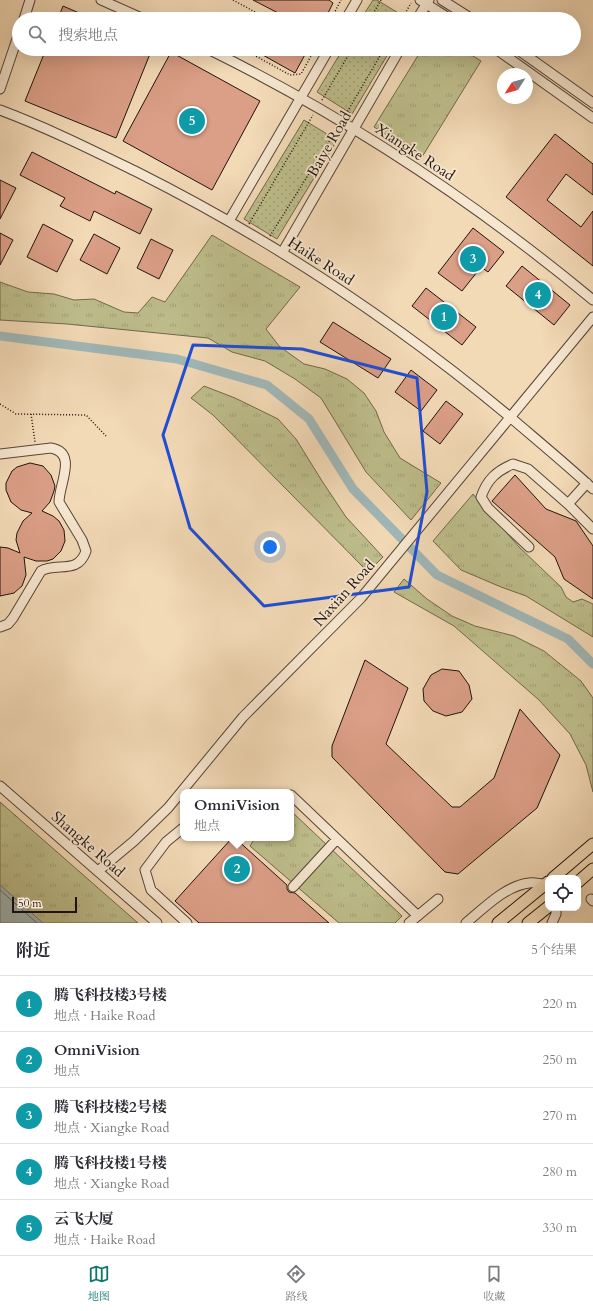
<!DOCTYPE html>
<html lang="zh">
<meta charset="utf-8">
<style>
body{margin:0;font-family:Cardo,"Noto Serif SC",serif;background:#f7f7f7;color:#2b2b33}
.controls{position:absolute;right:12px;bottom:12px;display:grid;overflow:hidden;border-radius:8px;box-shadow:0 4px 16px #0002}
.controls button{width:36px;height:36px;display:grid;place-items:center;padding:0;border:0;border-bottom:1px solid #e1e1e2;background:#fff;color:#2b2b33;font:20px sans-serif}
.compass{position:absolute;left:497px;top:68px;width:36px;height:36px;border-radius:50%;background:#fff;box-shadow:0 4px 16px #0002;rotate:234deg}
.scale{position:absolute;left:12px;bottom:10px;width:65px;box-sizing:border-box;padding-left:4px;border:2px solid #21130e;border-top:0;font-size:11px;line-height:14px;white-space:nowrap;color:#21130e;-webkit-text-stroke:3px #f7e7d0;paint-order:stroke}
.you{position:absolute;left:270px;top:547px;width:14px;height:14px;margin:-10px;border:3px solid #fff;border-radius:50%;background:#1a73e8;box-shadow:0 0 0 6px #1a73e833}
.badge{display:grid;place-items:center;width:26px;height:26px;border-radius:50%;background:#0f766e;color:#fff;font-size:13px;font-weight:700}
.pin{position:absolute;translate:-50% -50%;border:2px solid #fff;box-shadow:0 1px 4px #0006}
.popup{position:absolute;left:180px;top:789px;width:114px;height:52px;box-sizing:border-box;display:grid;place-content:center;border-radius:8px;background:#fff;filter:drop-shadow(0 1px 3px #0005);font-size:13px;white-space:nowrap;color:#7c7c81}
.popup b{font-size:15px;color:#2b2b33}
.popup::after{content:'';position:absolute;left:50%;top:100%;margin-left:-8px;border:8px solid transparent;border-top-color:#fff}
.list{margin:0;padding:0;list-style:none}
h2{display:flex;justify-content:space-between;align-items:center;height:52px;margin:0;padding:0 16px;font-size:17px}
h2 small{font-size:13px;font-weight:400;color:#7c7c81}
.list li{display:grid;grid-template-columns:26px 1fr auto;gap:12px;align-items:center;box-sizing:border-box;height:56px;padding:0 16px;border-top:1px solid #e1e1e2}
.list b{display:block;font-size:15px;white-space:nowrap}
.list p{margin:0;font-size:13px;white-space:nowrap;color:#7c7c81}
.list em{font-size:13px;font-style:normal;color:#7c7c81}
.icon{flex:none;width:22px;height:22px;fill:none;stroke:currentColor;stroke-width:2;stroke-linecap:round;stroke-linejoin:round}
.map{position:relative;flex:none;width:593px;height:923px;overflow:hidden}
.search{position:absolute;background:#fff;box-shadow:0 4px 16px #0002;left:12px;right:12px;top:12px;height:44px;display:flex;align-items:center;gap:10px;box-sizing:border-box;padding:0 14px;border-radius:22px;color:#7c7c81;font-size:15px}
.sheet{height:332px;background:#fff}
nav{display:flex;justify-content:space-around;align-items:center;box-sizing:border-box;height:56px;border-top:1px solid #e1e1e2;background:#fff;font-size:11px;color:#7c7c81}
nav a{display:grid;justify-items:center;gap:2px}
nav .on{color:#0f766e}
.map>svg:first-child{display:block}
</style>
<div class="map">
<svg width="593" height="923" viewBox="0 0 593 923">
<defs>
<pattern id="grass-dots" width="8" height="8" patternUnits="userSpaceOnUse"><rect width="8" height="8" fill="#bebe8c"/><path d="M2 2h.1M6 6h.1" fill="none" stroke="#a3a278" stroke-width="1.8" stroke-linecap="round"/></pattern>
<pattern id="park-tufts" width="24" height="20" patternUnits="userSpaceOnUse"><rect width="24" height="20" fill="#bebe8c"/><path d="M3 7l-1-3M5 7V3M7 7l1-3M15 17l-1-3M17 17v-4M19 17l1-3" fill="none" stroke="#a3a278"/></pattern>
</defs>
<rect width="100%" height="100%" fill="#f3dab7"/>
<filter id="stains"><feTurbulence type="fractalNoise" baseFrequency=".005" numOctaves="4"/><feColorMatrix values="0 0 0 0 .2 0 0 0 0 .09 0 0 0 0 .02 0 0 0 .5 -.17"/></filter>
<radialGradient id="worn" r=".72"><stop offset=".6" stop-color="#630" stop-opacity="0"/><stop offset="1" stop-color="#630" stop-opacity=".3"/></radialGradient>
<path fill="url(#grass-dots)" stroke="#70684d" d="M 373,0 L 377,0 L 408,19 L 361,19 Z
M 343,49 L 391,49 L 352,114 L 317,92 Z
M 304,120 L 337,140 L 277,239 L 244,219 Z"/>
<path fill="url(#park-tufts)" stroke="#70684d" d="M 422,49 L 462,49 L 481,61 L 422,157 L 374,127 Z
M 212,235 L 300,287 L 266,329 L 279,346 L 304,364 L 325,369 L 347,379 L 364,393 L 376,411 L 384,432 L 400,458 L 441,483 L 411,520 L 366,472 L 321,398 L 295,379 L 265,361 L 232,352 L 208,338 L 67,324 L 0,320 L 0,282 L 28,292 L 54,294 L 74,300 L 94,299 L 124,312 L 138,313 L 152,297 L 165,302 Z
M 204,386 L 235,398 L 278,419 L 296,439 L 322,481 L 346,517 L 383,557 L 368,572 L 213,415 L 191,398 Z
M 473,494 L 519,547 L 561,587 L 566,597 L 573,602 L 582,599 L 593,604 L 593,637 L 526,596 L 501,587 L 461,570 L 433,541 Z
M 404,579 L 427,599 L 452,616 L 475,626 L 514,636 L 544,651 L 581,681 L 593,698 L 593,792 L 586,765 L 570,734 L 539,700 L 454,626 L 394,592 Z
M 0,802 L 138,923 L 41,923 L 0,887 Z
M 291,811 L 402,916 L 395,923 L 339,923 L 250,846 L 255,838 L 291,838 Z"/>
<path fill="#a0b8b9" stroke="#6d7675" d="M 0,885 L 43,923 L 0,923 Z"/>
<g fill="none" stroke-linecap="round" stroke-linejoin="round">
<path stroke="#606664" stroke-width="1" d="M 0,890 L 37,923"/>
<path stroke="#a0b8b9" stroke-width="9" d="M 0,336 L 177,359 L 267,385 L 309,419 L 353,489 L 437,575 L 568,639 L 593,664"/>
</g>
<path fill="#db9f87" stroke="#21130e" d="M 253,0 L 329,0 L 333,3 L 325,19 L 280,19 L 282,15 Z
M 63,6 L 93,19 L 58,19 Z
M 46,49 L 152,49 L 116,138 L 25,101 Z
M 263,49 L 308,49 L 295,73 L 261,54 Z
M 171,52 L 260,101 L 212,190 L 123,141 Z
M 555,134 L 593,164 L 593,195 L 566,174 L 547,200 L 581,227 L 593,211 L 593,266 L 506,197 Z
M 32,152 L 115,194 L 116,191 L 152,209 L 140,234 L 94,211 L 90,221 L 60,206 L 65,198 L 20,175 Z
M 0,180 L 16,188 L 0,219 Z
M 43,224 L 73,240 L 57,272 L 27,257 Z
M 473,228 L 504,252 L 488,272 L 481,267 L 462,291 L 438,273 Z
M 0,233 L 13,240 L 0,265 Z
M 94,234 L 120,248 L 107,274 L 80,260 Z
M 151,239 L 173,250 L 159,279 L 137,268 Z
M 522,266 L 570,305 L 554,325 L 506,286 Z
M 426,288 L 476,327 L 462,345 L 412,306 Z
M 333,322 L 391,359 L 378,378 L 320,342 Z
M 411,370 L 437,390 L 421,411 L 395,392 Z
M 446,401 L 463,414 L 440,444 L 423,431 Z
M 30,463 L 43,466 L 51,475 L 55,486 L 54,491 L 50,502 L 42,511 L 53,516 L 59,521 L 64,530 L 65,541 L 61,551 L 53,559 L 47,561 L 36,561 L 24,557 L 26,575 L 22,586 L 14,593 L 0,596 L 0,547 L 8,548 L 20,553 L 16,540 L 17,533 L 23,521 L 32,513 L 21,510 L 11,502 L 6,490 L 6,483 L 12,471 L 17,467 Z
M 515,475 L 546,509 L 576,521 L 593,546 L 593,599 L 564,579 L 555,557 L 492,501 Z
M 365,660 L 408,688 L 386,744 L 452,807 L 460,807 L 494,778 L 520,709 L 560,755 L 537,808 L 458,874 L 445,872 L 332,757 L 332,746 Z
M 442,669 L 459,671 L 469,685 L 472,699 L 462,712 L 446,716 L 433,711 L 424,701 L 423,689 L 431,675 Z
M 232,838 L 235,838 L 287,885 L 287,889 L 289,892 L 295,893 L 329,923 L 199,923 L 175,901 Z"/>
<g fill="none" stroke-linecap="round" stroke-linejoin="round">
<g stroke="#564538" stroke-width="11">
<path id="minor" d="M 101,0 L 144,19
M 420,0 L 450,19
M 442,0 L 472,19
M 24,19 L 30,0
M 346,19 L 357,0
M 417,19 L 429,0
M 208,49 C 346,117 475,202 593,300
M 496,49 L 593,118
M 517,49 L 593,103
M 0,89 L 19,33
M 0,110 C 48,128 94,151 139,173 C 272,240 396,322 510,417 C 538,441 566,464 593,489
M 229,221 L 329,49
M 282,253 L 400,49
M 0,454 L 51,448 C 78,453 59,484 59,502 L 82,540 L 86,551 C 78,575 57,562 41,571 L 13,618 L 8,624 L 0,627
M 568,504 L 593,529
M 529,547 L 488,508 L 481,497 C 487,480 496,471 513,464 L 528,469 L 568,504 L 587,483
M 0,786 L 157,923
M 291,795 L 418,916
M 183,828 L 166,842 L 145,870 L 151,890 L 187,923
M 98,871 L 134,841 L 168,808 L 243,717 L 361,598 L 593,317
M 293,887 L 337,839
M 591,899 L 593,901
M 409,923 L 438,899
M 466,923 C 484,908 505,886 529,883 C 534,882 540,884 545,884
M 552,923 L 556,914 L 556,908"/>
</g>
<g stroke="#21130e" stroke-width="13">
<path id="major" d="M 553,878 L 593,844
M 578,882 L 593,869
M 498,923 L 548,882
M 528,923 L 548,907"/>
</g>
<path stroke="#21130e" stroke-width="1.5" stroke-dasharray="1 2" stroke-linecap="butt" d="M 233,0 L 255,12 L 251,19
M 331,19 L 341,0
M 370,19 L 381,0
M 402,19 L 411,3
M 243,49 L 290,75 L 301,74 L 315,49
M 322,100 L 352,49
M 346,114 L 384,49
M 249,224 L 313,115
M 270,236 L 337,129
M 0,404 L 16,414 L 86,415 L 106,436
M 31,414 L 35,442"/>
<use href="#minor" stroke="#f7e7d0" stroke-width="9"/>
<use href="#major" stroke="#f3dab7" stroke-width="11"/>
</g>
<path fill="none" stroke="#1d4ed8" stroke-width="3" stroke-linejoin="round" d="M 193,345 L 302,349 L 417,378 L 427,492 L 409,587 L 264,606 L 190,528 L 163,435 Z"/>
<g text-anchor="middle" stroke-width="3.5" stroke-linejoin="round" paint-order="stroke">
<g font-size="15" fill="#21130e" stroke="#f7e7d0">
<text transform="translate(329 144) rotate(-60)" y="5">Baiye Road</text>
<text transform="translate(415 152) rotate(33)" y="5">Xiangke Road</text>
<text transform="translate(321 261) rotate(33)" y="5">Haike Road</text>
<text transform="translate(344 593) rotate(-48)" y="5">Naxian Road</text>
<text transform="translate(88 844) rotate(41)" y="5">Shangke Road</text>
</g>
</g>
<rect width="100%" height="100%" filter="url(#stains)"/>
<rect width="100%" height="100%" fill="url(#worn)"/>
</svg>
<div class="controls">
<button><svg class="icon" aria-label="locate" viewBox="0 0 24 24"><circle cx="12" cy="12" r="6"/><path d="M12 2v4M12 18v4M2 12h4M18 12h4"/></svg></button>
</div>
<svg class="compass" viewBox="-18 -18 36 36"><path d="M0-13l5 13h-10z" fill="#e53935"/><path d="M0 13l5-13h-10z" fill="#7c7c81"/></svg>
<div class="scale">50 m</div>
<div class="you"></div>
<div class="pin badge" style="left:444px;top:317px;background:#0f9aa8">1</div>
<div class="pin badge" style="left:237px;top:869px;background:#0f9aa8">2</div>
<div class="popup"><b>OmniVision</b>地点</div>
<div class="pin badge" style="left:473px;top:259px;background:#0f9aa8">3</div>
<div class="pin badge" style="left:538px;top:295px;background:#0f9aa8">4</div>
<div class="pin badge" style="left:192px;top:121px;background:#0f9aa8">5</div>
<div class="search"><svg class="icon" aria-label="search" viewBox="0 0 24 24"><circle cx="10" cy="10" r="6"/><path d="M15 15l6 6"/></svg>搜索地点</div>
</div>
<section class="sheet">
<h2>附近<small>5个结果</small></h2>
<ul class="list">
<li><span class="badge" style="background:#0f9aa8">1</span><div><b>腾飞科技楼3号楼</b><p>地点 · Haike Road</p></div><em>220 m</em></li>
<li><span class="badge" style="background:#0f9aa8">2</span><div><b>OmniVision</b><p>地点</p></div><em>250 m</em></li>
<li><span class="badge" style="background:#0f9aa8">3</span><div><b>腾飞科技楼2号楼</b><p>地点 · Xiangke Road</p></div><em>270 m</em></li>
<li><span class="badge" style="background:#0f9aa8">4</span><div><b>腾飞科技楼1号楼</b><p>地点 · Xiangke Road</p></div><em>280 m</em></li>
<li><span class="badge" style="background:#0f9aa8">5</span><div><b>云飞大厦</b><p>地点 · Haike Road</p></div><em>330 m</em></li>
</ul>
</section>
<nav>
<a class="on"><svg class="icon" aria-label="map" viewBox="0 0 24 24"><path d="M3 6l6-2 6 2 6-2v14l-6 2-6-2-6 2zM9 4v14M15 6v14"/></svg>地图</a>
<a><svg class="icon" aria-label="directions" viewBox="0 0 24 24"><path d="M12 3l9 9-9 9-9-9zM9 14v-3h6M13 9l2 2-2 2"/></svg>路线</a>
<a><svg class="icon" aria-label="saved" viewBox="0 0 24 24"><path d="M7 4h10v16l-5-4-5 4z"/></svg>收藏</a>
</nav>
